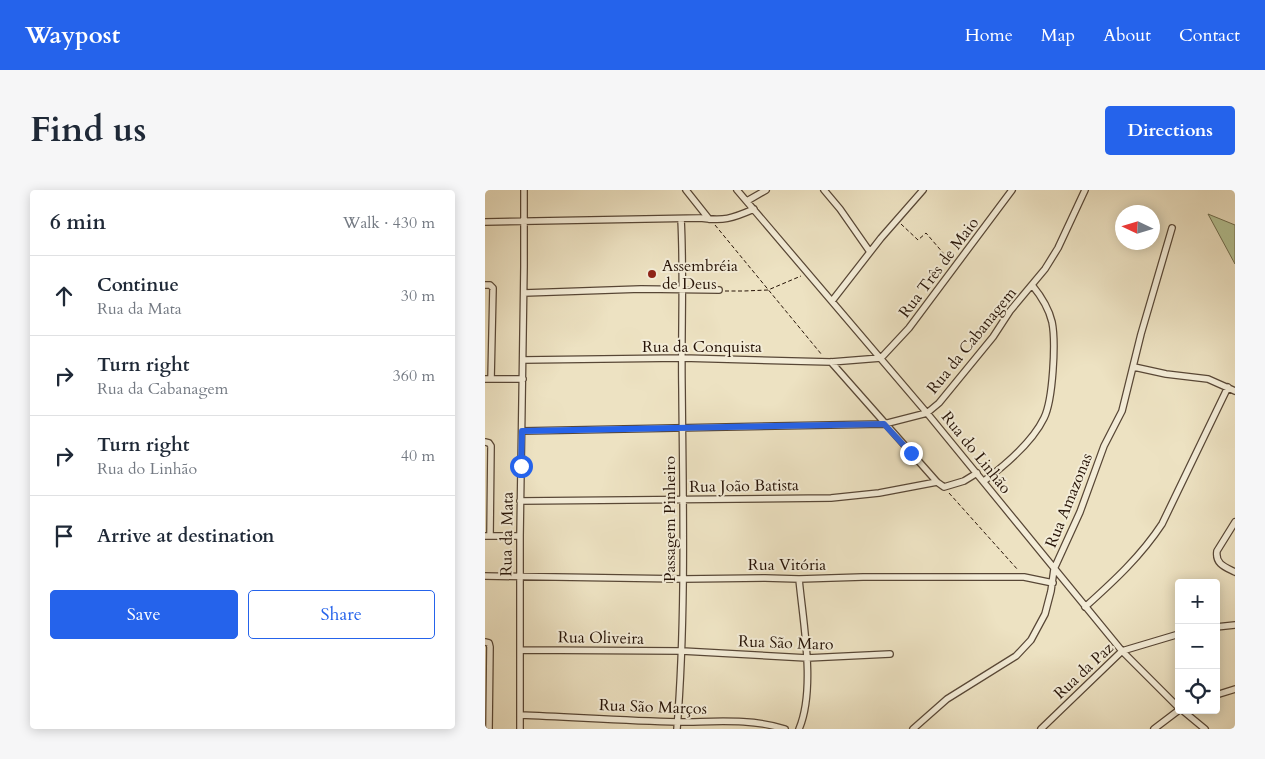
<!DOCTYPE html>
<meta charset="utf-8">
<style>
body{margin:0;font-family:Cardo,serif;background:#f6f6f7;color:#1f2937}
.controls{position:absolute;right:15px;bottom:15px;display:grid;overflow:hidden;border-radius:5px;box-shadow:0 2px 12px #0003}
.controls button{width:45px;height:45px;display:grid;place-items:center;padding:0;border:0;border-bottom:1px solid #e0e1e3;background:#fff;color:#1f2937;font:25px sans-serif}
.compass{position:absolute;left:630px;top:15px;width:45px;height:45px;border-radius:50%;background:#fff;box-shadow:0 2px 12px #0003;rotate:274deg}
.stop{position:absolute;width:15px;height:15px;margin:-11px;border:4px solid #2563eb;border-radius:50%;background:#fff}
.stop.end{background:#2563eb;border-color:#fff;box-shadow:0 1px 5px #0008}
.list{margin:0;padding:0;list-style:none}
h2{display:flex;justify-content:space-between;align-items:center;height:65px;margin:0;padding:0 20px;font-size:21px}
h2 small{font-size:16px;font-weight:400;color:#747a83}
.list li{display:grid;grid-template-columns:32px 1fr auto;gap:15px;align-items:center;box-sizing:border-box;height:80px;padding:0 20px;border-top:1px solid #e0e1e3}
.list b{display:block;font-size:19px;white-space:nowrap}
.list p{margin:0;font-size:16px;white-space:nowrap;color:#747a83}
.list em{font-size:16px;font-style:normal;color:#747a83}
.actions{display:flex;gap:10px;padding:15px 20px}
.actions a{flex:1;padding:11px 0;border:1px solid #2563eb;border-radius:5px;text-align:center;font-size:18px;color:#2563eb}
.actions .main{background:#2563eb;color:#fff}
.icon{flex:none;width:28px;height:28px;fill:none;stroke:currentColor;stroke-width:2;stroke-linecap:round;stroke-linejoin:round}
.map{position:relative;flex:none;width:750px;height:539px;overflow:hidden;border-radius:5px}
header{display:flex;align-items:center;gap:30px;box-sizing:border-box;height:70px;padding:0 25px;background:#2563eb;color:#fff}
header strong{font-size:24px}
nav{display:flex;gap:28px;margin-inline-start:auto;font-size:18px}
.intro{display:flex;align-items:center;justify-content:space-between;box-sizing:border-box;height:120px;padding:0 30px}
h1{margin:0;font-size:35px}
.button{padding:12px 22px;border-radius:5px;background:#2563eb;color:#fff;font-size:18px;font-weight:700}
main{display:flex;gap:30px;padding:0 30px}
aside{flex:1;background:#fff;border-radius:5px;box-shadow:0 2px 12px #0003}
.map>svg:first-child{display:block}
</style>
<header>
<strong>Waypost</strong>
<nav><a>Home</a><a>Map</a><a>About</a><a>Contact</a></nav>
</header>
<div class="intro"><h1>Find us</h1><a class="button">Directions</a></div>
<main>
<aside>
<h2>6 min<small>Walk · 430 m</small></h2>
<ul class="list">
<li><svg class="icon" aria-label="ahead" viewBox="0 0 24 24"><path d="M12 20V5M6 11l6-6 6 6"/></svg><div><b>Continue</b><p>Rua da Mata</p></div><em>30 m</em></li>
<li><svg class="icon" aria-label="right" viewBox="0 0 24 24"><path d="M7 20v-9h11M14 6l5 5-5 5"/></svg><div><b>Turn right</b><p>Rua da Cabanagem</p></div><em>360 m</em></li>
<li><svg class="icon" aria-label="right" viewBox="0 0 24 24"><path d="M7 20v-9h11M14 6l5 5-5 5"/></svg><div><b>Turn right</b><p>Rua do Linhão</p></div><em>40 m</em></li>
<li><svg class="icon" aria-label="arrive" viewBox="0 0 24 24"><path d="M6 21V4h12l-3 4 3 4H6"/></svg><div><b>Arrive at destination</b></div></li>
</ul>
<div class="actions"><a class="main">Save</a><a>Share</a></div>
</aside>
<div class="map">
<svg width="750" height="539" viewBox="0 0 750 539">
<rect width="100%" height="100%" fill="#ede2c2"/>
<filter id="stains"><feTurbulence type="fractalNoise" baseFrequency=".004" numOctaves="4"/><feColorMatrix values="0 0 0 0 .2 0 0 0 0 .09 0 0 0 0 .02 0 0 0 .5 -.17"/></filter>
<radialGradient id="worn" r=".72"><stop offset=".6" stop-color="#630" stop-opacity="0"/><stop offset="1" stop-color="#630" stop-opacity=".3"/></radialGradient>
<path fill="#b5c495" stroke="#6e6c4e" d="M 723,24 L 750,35 L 750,74 Z"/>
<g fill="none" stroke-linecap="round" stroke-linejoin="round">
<g stroke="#584736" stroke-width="8">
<path id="street" d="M 201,0 L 224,29
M 252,0 L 442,223 L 637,461 L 694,518
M 339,0 L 355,19 L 385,62
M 262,11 L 281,0
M 0,32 L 215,28 C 239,31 246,29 269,19
M 0,95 L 5,95 L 8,98 L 6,189
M 39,103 L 156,99 L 234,100
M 347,111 L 396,48 L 438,0
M 38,170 L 197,168 L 346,172 L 396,168 L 424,138 L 527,0
M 346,172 L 452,292 L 459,297 L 479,291 L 492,283
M 649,177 L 681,184 L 723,189 L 750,201
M 0,189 L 38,189
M 37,241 L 399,234 L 442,223 L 454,213 L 508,147 L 525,121 L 560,79 L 573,58 L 600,0
M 0,252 L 4,253 L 6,256 L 5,346
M 499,291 C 519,276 548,251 559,228 C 568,210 571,152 567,132 C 564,119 556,106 547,95
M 35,311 L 346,308 L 394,303 L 452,292
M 750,332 L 732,361 C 730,374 740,377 750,382
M 0,346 L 35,346
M 0,386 L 198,389 L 280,388 L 314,389 L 378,387 L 539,387 L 568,393
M 600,417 C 629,391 656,366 677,334 L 743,197
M 731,437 L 750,435
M 0,452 L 4,453 L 5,457 L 4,539
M 35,460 L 197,461 L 322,468 L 405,464
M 731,505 L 750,499
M 697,520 L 720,539
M 35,525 C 88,527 140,531 193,532 C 228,532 266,528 300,539
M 35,539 L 35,346 L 39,77 L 39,0
M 192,539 C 201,426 198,312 197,199 C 196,142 199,85 196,29
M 314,539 C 331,499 318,432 314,389
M 428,539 L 462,509 L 531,466 L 546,450 L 560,424 L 566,401 L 569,379 L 595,322 L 619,256 L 637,221 L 656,144 L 687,38
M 556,539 L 637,461 L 694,444
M 669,539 L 694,520"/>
</g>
<path stroke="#261307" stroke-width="1" stroke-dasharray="4 2.5" stroke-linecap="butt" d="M 416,34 L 433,50 L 441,43 L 465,71
M 230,35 L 337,165
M 240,101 L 259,101 L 283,100 L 316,86
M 464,303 L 533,380"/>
<use href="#street" stroke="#f3ecd7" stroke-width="5.5"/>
</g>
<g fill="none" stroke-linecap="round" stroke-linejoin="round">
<path stroke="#2563eb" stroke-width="6" d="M 36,276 L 37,241 L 399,234 L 426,263"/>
</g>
<circle fill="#8f2418" stroke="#f3ecd7" stroke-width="2" cx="167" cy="84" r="5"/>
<g text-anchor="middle" stroke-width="4" stroke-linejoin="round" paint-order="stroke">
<g font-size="16" fill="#261307" stroke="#f3ecd7" text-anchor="start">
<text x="177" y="81">Assembréia<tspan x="177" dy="18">de Deus</tspan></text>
</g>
<g font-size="16" fill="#261307" stroke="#f3ecd7">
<text transform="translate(453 77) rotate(-53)" y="6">Rua Três de Maio</text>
<text transform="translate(486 150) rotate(-51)" y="6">Rua da Cabanagem</text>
<text x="217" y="162">Rua da Conquista</text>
<text transform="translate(492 262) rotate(51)" y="6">Rua do Linhão</text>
<text transform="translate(259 295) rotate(-1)" y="6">Rua João Batista</text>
<text transform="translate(583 310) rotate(-68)" y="6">Rua Amazonas</text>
<text transform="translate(184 329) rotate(-90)" y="6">Passagem Pinheiro</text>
<text transform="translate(21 344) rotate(-89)" y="6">Rua da Mata</text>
<text x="302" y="380">Rua Vitória</text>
<text transform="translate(116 447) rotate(1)" y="6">Rua Oliveira</text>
<text transform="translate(301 452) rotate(2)" y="6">Rua São Maro</text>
<text transform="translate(598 480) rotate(-43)" y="6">Rua da Paz</text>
<text transform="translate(168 516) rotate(2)" y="6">Rua São Marços</text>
</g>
</g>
<rect width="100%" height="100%" filter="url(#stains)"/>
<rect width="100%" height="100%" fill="url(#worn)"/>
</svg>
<div class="controls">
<button>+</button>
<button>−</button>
<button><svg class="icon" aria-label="locate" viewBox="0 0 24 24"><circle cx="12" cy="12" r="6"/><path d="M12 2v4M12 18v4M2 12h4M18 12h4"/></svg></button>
</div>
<svg class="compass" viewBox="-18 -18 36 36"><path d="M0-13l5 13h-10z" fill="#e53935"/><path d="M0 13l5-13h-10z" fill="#747a83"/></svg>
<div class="stop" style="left:36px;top:276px"></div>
<div class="stop end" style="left:426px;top:263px"></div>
</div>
</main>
